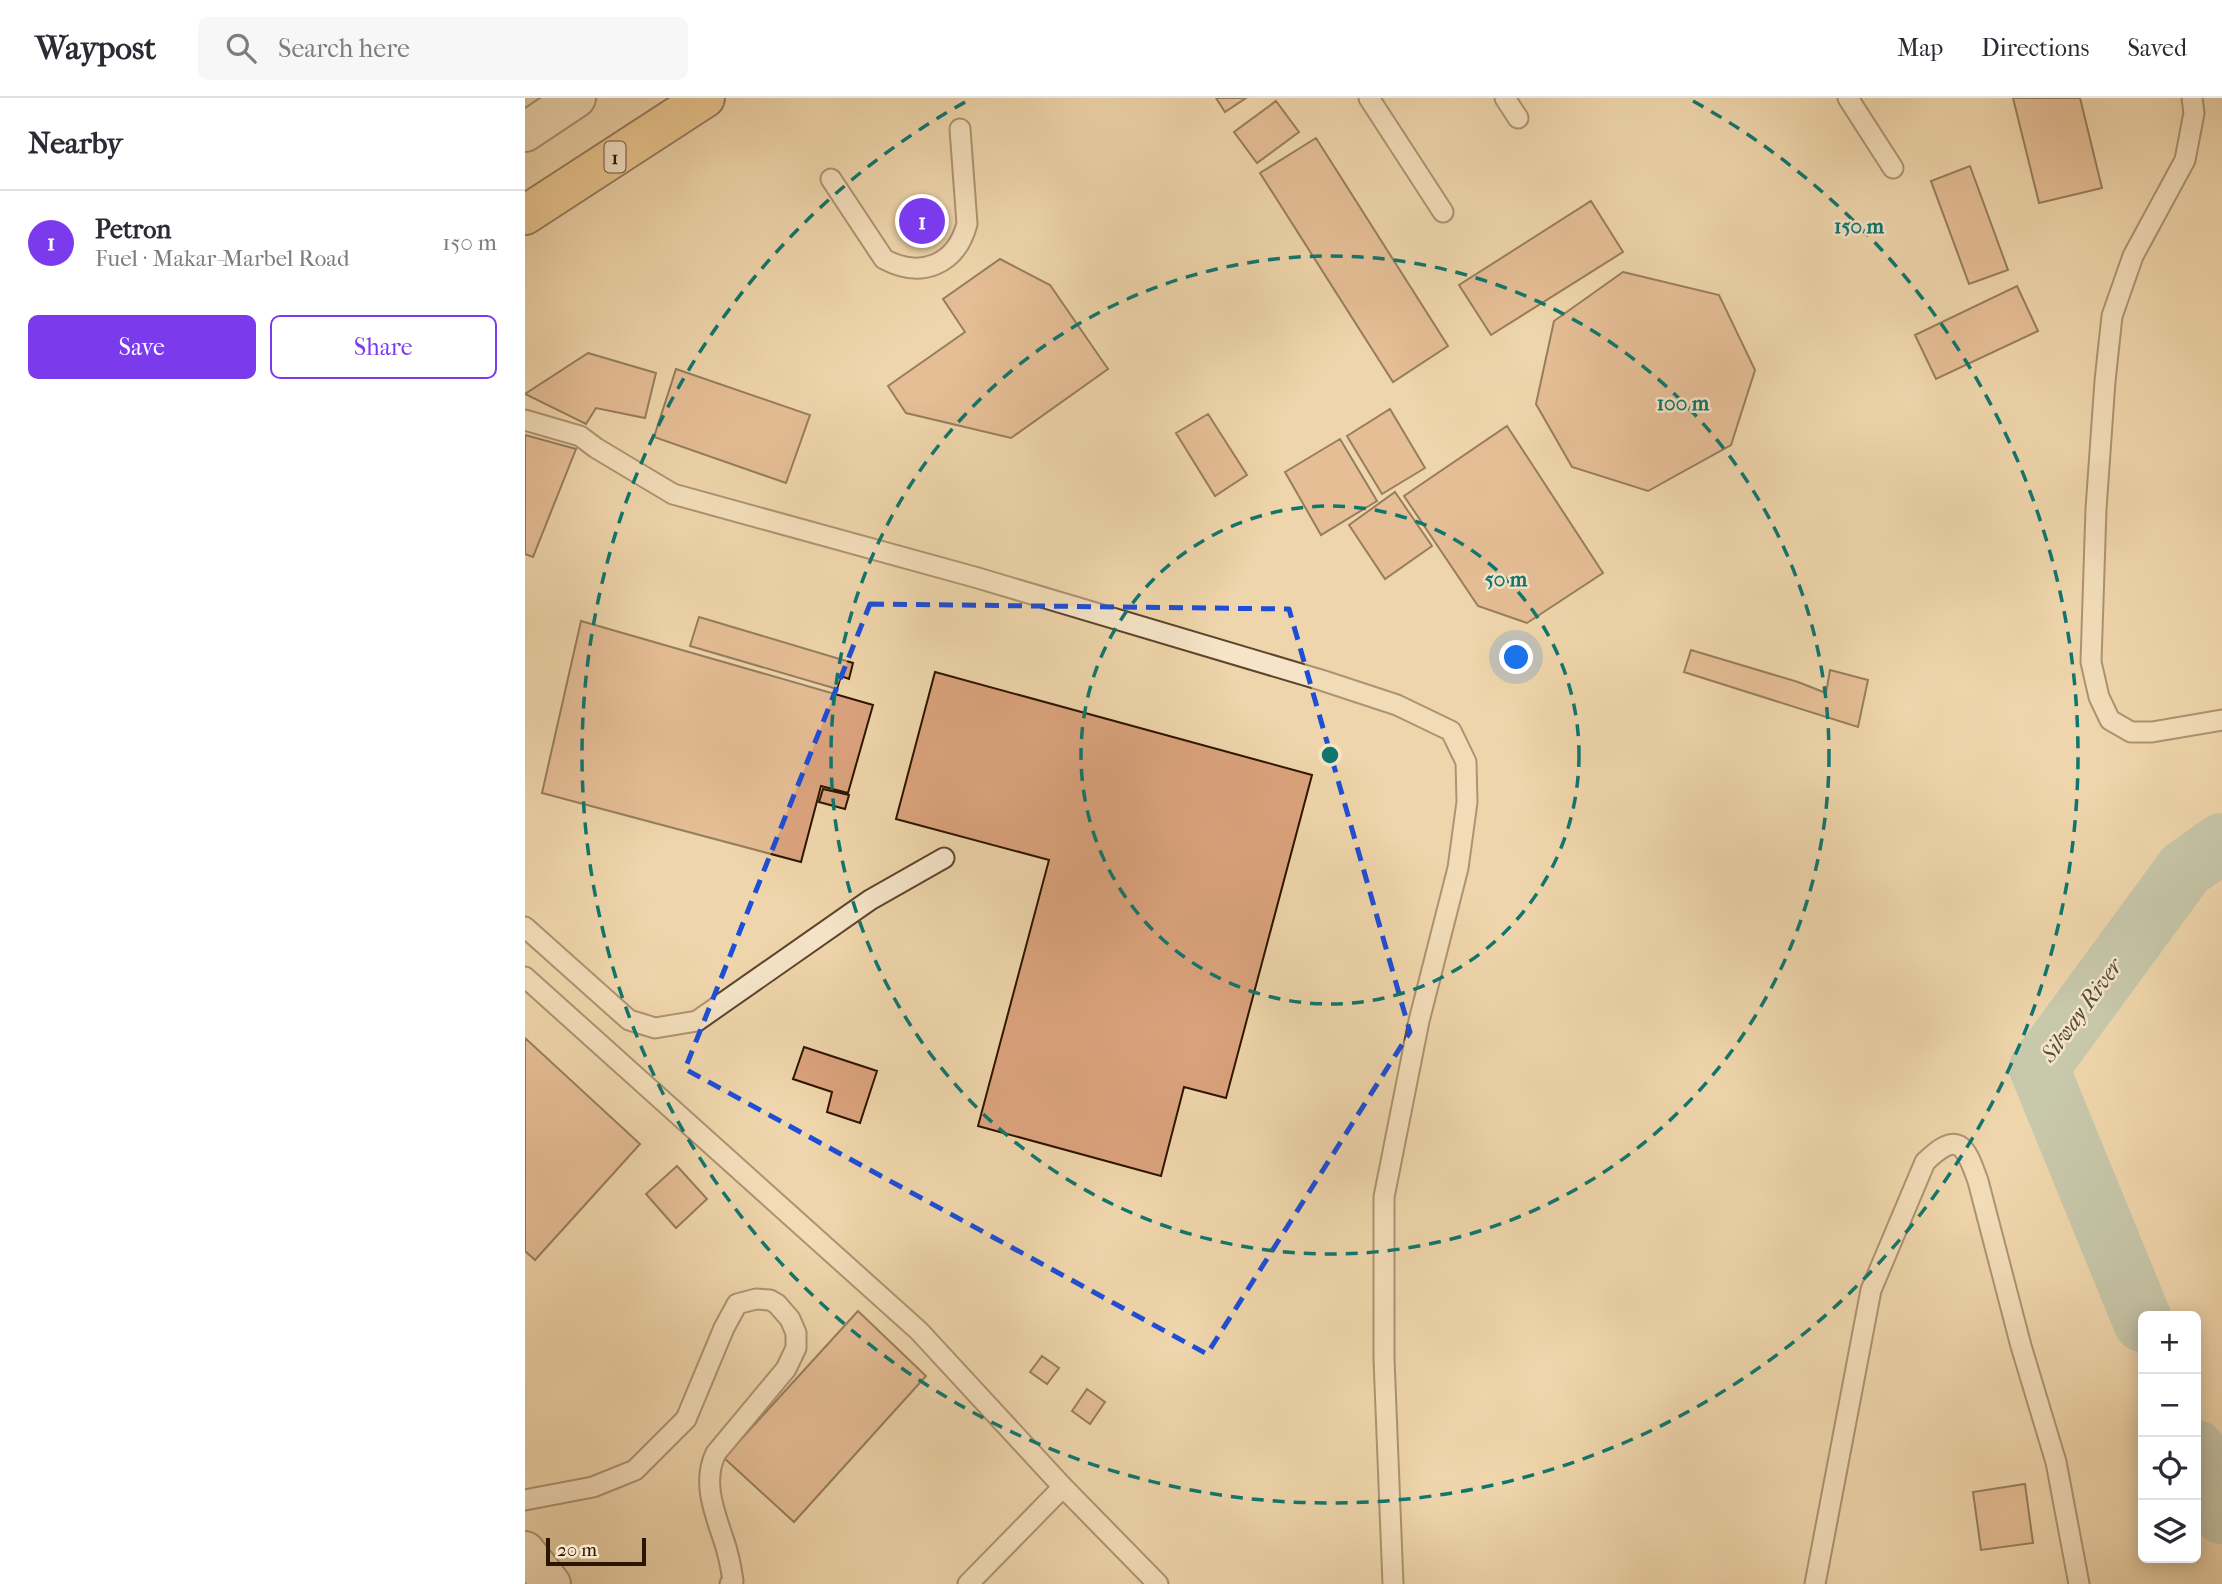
<!DOCTYPE html>
<meta charset="utf-8">
<style>
body{margin:0;font-family:"IM FELL French Canon",serif;background:#f7f7f7;color:#2b2b33}
.controls{position:absolute;right:21px;bottom:21px;display:grid;overflow:hidden;border-radius:10px;box-shadow:0 4px 18px #0003}
.controls button{width:63px;height:63px;display:grid;place-items:center;padding:0;border:0;border-bottom:2px solid #e1e1e2;background:#fff;color:#2b2b33;font:35px sans-serif}
.scale{position:absolute;left:21px;bottom:18px;width:100px;box-sizing:border-box;padding-left:7px;border:4px solid #2c1400;border-top:0;font-size:19px;line-height:24px;white-space:nowrap;color:#2c1400;-webkit-text-stroke:5px #f5e4c8;paint-order:stroke}
.you{position:absolute;left:992px;top:560px;width:24px;height:24px;margin:-18px;border:5px solid #fff;border-radius:50%;background:#1a73e8;box-shadow:0 0 0 10px #1a73e833}
.badge{display:grid;place-items:center;width:46px;height:46px;border-radius:50%;background:#7c3aed;color:#fff;font-size:23px;font-weight:700}
.pin{position:absolute;translate:-50% -50%;border:4px solid #fff;box-shadow:0 2px 7px #0006}
.list{margin:0;padding:0;list-style:none}
h2{display:flex;justify-content:space-between;align-items:center;height:91px;margin:0;padding:0 28px;font-size:30px}
h2 small{font-size:23px;font-weight:400;color:#7c7c81}
.list li{display:grid;grid-template-columns:46px 1fr auto;gap:21px;align-items:center;box-sizing:border-box;height:105px;padding:0 28px;border-top:2px solid #e1e1e2}
.list b{display:block;font-size:26px;white-space:nowrap}
.list p{margin:0;font-size:23px;white-space:nowrap;color:#7c7c81}
.list em{font-size:23px;font-style:normal;color:#7c7c81}
.actions{display:flex;gap:14px;padding:21px 28px}
.actions a{flex:1;padding:16px 0;border:2px solid #7c3aed;border-radius:10px;text-align:center;font-size:24px;color:#7c3aed}
.actions .main{background:#7c3aed;color:#fff}
.icon{flex:none;width:38px;height:38px;fill:none;stroke:currentColor;stroke-width:2;stroke-linecap:round;stroke-linejoin:round}
.map{position:relative;flex:none;width:1697px;height:1486px;overflow:hidden}
header{display:flex;align-items:center;gap:42px;box-sizing:border-box;height:98px;padding:0 35px;background:#fff;border-bottom:2px solid #e1e1e2}
header strong{font-size:33px}
nav{display:flex;gap:38px;margin-inline-start:auto;font-size:24px}
.search{width:490px;height:63px;background:#f7f7f7;display:flex;align-items:center;gap:18px;box-sizing:border-box;padding:0 24px;border-radius:10px;color:#7c7c81;font-size:26px}
main{display:flex}
aside{flex:1;background:#fff}
.map>svg:first-child{display:block}
</style>
<header>
<strong>Waypost</strong>
<div class="search"><svg class="icon" aria-label="search" viewBox="0 0 24 24"><circle cx="10" cy="10" r="6"/><path d="M15 15l6 6"/></svg>Search here</div>
<nav><a>Map</a><a>Directions</a><a>Saved</a></nav>
</header>
<main>
<aside>
<h2>Nearby<small></small></h2>
<ul class="list">
<li><span class="badge">1</span><div><b>Petron</b><p>Fuel · Makar-Marbel Road</p></div><em>150 m</em></li>
</ul>
<div class="actions"><a class="main">Save</a><a>Share</a></div>
</aside>
<div class="map">
<svg width="1697" height="1486" viewBox="0 0 1697 1486">
<rect width="100%" height="100%" fill="#efd5ab"/>
<filter id="stains"><feTurbulence type="fractalNoise" baseFrequency=".00286" numOctaves="4"/><feColorMatrix values="0 0 0 0 .2 0 0 0 0 .09 0 0 0 0 .02 0 0 0 .5 -.17"/></filter>
<radialGradient id="worn" r=".72"><stop offset=".6" stop-color="#630" stop-opacity="0"/><stop offset="1" stop-color="#630" stop-opacity=".3"/></radialGradient>
<g fill="none" stroke-linecap="round" stroke-linejoin="round">
<path stroke="#9ab9aa" stroke-width="60" d="M 1618,1224 L 1514,970 L 1660,771 L 1697,745
M 1671,1352 L 1697,1416"/>
</g>
<path fill="#dba37d" stroke="#2c1400" stroke-width="2" d="M 691,0 L 721,0 L 700,14 Z
M 1488,0 L 1555,0 L 1577,90 L 1514,105 Z
M 751,3 L 774,34 L 732,65 L 709,34 Z
M 791,40 L 923,248 L 868,284 L 735,75 Z
M 1445,68 L 1483,172 L 1444,186 L 1406,83 Z
M 1066,103 L 1098,154 L 966,237 L 934,187 Z
M 475,161 L 525,187 L 583,271 L 486,340 L 381,315 L 363,288 L 440,234 L 418,201 Z
M 1098,174 L 1194,197 L 1230,272 L 1206,347 L 1123,393 L 1047,369 L 1011,306 L 1029,223 Z
M 1492,188 L 1513,233 L 1411,281 L 1390,237 Z
M 63,255 L 131,275 L 120,320 L 71,310 L 61,326 L 0,296 Z
M 151,271 L 285,317 L 261,385 L 129,339 Z
M 865,311 L 900,370 L 857,396 L 822,338 Z
M 683,316 L 722,377 L 690,398 L 651,335 Z
M 982,328 L 1078,475 L 1002,525 L 953,508 L 879,398 Z
M 0,337 L 51,351 L 8,459 L 0,456 Z
M 815,341 L 852,403 L 796,437 L 760,374 Z
M 870,394 L 907,448 L 860,481 L 824,427 Z
M 174,519 L 328,565 L 324,581 L 316,578 L 312,591 L 165,548 Z
M 56,523 L 348,607 L 323,695 L 296,688 L 276,764 L 17,695 Z
M 1166,552 L 1273,584 L 1301,595 L 1305,572 L 1343,582 L 1333,629 L 1159,574 Z
M 410,574 L 787,677 L 701,1000 L 659,989 L 636,1078 L 453,1028 L 524,762 L 371,721 Z
M 298,691 L 324,697 L 320,711 L 294,704 Z
M 0,940 L 115,1046 L 10,1162 L 0,1153 Z
M 279,949 L 352,973 L 335,1025 L 302,1014 L 307,994 L 268,981 Z
M 152,1068 L 182,1101 L 151,1130 L 121,1096 Z
M 333,1213 L 401,1278 L 269,1424 L 199,1360 Z
M 517,1258 L 534,1270 L 522,1286 L 505,1274 Z
M 562,1291 L 580,1304 L 565,1326 L 547,1313 Z
M 1500,1386 L 1508,1445 L 1456,1452 L 1448,1394 Z"/>
<g fill="none" stroke-linecap="round" stroke-linejoin="round">
<g stroke="#5d442b" stroke-width="23">
<path id="service" d="M 844,0 L 918,114
M 980,0 L 993,20
M 1323,0 L 1368,70
M 1667,0 L 1669,15 L 1660,62 L 1608,158 L 1587,218 L 1580,283 L 1571,411 L 1566,564 L 1574,599 L 1585,622 L 1606,634 L 1627,634 L 1697,622
M 306,81 L 359,161 C 396,181 431,167 442,126 L 435,31
M 0,322 L 55,338 L 71,350 L 148,396 L 453,480 L 796,582 L 872,607 L 926,633 L 941,664 L 942,704 L 933,770 L 894,923 L 859,1099 L 859,1261 L 868,1486
M 0,829 L 104,922 L 130,930 L 172,923 L 345,802 L 419,760
M 0,879 L 394,1233 L 538,1389 L 633,1486
M 0,1402 L 68,1389 L 110,1372 L 161,1321 L 199,1230 L 212,1206 L 231,1201 L 245,1202 L 252,1206 L 265,1221 L 271,1235 L 271,1250 L 261,1271 L 191,1355 C 177,1383 189,1413 198,1440 C 203,1454 206,1469 208,1483 L 205,1486
M 443,1486 L 538,1389
M 1290,1486 L 1346,1192 L 1400,1064 C 1433,1032 1440,1046 1453,1083 L 1496,1248 L 1531,1364 L 1554,1486"/>
</g>
<g stroke="#5d442b" stroke-width="42">
<path id="minor" d="M 0,34 L 51,0
M 0,1453 L 26,1486"/>
</g>
<g stroke="#2c1400" stroke-width="42">
<path id="primary" d="M 0,117 L 180,0"/>
</g>
<use href="#service" stroke="#f5e4c8" stroke-width="19"/>
<use href="#minor" stroke="#f5e4c8" stroke-width="38"/>
<use href="#primary" stroke="#e8ba76" stroke-width="38"/>
</g>
<path d="M0 0H1697V1486H0ZM 345,506 L 764,511 L 885,934 L 682,1256 L 160,971 Z" fill="#efd5ab" fill-opacity=".55" fill-rule="evenodd"/>
<path fill="none" stroke="#1d4ed8" stroke-width="5" stroke-dasharray="14 9" stroke-linejoin="round" d="M 345,506 L 764,511 L 885,934 L 682,1256 L 160,971 Z"/>
<g fill="none" stroke="#0f766e" stroke-width="3.5" stroke-dasharray="12 9">
<circle cx="805" cy="657" r="249"/>
<circle cx="805" cy="657" r="499"/>
<path d="M1168 3A748 748 0 1 1 442 3"/>
</g>
<g text-anchor="middle" stroke-width="5" stroke-linejoin="round" paint-order="stroke">
<rect fill="#f5e4c8" stroke="#68523c" stroke-width="2" x="79.5" y="43.5" width="21" height="31" rx="5"/>
<g font-size="19" font-weight="bold" fill="#2c1400">
<text x="90" y="66">1</text>
</g>
<g font-size="23" font-style="italic" fill="#524e3c" stroke="#f5e4c8">
<text transform="translate(1556 912) rotate(-54)" y="8">Silway River</text>
</g>
</g>
<circle cx="805" cy="657" r="10" fill="#0f766e" stroke="#f5e4c8" stroke-width="3.5"/>
<g font-size="21" text-anchor="middle" font-weight="bold" fill="#0f766e" stroke="#f5e4c8" stroke-width="5" stroke-linejoin="round" paint-order="stroke">
<text x="1334" y="135">150 m</text>
<text x="1158" y="312">100 m</text>
<text x="981" y="488">50 m</text>
</g>
<rect width="100%" height="100%" filter="url(#stains)"/>
<rect width="100%" height="100%" fill="url(#worn)"/>
</svg>
<div class="controls">
<button>+</button>
<button>−</button>
<button><svg class="icon" aria-label="locate" viewBox="0 0 24 24"><circle cx="12" cy="12" r="6"/><path d="M12 2v4M12 18v4M2 12h4M18 12h4"/></svg></button>
<button><svg class="icon" aria-label="layers" viewBox="0 0 24 24"><path d="M12 4l9 5-9 5-9-5zM3 14l9 5 9-5"/></svg></button>
</div>
<div class="scale">20 m</div>
<div class="you"></div>
<div class="pin badge" style="left:397px;top:123px">1</div>
</div>
</main>
